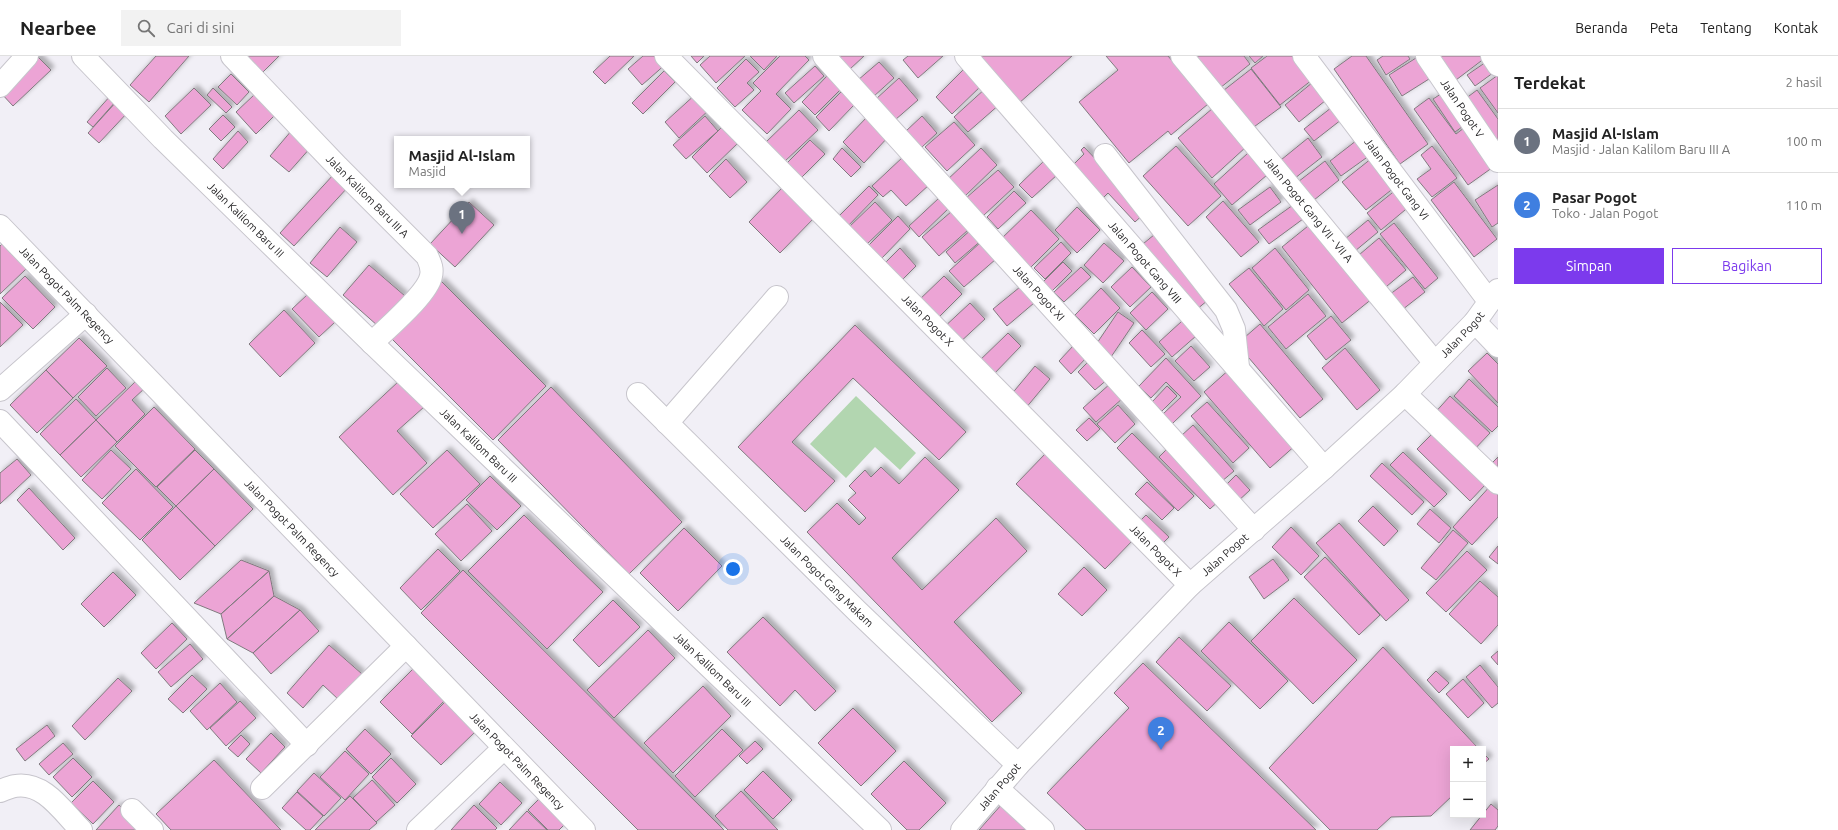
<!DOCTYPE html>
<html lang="id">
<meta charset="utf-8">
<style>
body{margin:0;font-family:Ubuntu,sans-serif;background:#f2f2f2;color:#222}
.controls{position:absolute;right:12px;bottom:12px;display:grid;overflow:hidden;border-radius:0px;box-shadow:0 4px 16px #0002}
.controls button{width:36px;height:36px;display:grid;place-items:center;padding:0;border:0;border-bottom:1px solid #e0e0e0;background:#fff;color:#222;font:20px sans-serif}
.you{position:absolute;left:733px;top:513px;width:14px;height:14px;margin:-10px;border:3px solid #fff;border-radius:50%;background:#1a73e8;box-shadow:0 0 0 6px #1a73e833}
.badge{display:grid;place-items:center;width:26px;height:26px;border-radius:50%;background:#7c3aed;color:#fff;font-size:13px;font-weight:700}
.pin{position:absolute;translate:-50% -33px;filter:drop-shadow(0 1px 2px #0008)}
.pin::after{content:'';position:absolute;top:21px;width:14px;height:12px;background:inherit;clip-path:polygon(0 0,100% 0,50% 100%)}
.popup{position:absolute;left:394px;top:80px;width:136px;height:52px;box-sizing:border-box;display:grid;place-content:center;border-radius:0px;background:#fff;filter:drop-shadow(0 1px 3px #0005);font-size:13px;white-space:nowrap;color:#767676}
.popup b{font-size:15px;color:#222}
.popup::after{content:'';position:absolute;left:50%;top:100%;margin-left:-8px;border:8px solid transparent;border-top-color:#fff}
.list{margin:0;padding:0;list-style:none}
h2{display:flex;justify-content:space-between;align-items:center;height:52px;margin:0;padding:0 16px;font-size:17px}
h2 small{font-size:13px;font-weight:400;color:#767676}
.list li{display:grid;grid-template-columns:26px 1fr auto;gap:12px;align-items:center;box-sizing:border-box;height:64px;padding:0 16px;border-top:1px solid #e0e0e0}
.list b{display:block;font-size:15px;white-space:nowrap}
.list p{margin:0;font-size:13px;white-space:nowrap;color:#767676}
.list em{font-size:13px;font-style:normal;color:#767676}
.actions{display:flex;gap:8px;padding:12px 16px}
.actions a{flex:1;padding:9px 0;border:1px solid #7c3aed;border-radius:0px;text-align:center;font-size:14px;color:#7c3aed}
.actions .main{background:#7c3aed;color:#fff}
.icon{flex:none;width:22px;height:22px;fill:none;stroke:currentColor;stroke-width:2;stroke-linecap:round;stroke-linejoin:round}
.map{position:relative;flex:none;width:1498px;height:774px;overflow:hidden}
header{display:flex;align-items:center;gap:24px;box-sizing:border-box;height:56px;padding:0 20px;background:#fff;border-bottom:1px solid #e0e0e0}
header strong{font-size:19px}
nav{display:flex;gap:22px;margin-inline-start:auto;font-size:14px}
.search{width:280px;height:36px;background:#f2f2f2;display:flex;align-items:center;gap:10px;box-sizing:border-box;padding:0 14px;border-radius:0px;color:#767676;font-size:15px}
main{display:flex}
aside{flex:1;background:#fff}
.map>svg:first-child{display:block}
</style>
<header>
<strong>Nearbee</strong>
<div class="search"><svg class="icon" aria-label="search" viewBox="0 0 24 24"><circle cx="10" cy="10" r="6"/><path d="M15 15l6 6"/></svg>Cari di sini</div>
<nav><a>Beranda</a><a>Peta</a><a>Tentang</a><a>Kontak</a></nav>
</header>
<main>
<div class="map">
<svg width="1498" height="774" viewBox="0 0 1498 774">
<defs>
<filter id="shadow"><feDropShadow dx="3.5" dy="-3.5" stdDeviation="2" flood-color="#0004"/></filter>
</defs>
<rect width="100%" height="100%" fill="#f1eff6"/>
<path fill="#b2d6b0" d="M 856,340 L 916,397 L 900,414 L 875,391 L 846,422 L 810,388 Z"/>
<path fill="#eca4d5" stroke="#817a7f" filter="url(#shadow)" d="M 37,0 L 51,14 L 13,50 L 0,36 Z
M 156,0 L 189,0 L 149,46 L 130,29 Z
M 246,0 L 279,0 L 262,17 Z
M 610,0 L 634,0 L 605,28 L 593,16 Z
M 643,0 L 661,0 L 667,7 L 642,29 L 628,13 Z
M 691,0 L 704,0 L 697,7 Z
M 710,0 L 745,0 L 716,27 L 700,9 Z
M 750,0 L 777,0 L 764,14 Z
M 780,0 L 805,0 L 809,4 L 776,38 L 791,53 L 767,78 L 742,54 L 761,35 L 753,27 Z
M 836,0 L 864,0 L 849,14 Z
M 908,0 L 943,0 L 918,22 L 903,4 Z
M 982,0 L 1072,0 L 1018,48 L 978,3 Z
M 1106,0 L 1168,0 L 1208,48 L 1171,79 L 1168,75 L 1129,107 L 1079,46 L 1118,14 Z
M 1194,0 L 1244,0 L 1250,8 L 1220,32 Z
M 1249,0 L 1263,0 L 1255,7 Z
M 1267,0 L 1301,0 L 1317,20 L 1280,49 L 1251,12 Z
M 1352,0 L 1366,0 L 1428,88 L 1400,108 L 1334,13 Z
M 1383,0 L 1408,0 L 1410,3 L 1386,19 L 1377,4 Z
M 1440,0 L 1484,0 L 1485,2 L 1456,24 Z
M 1416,2 L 1429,23 L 1402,40 L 1389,19 Z
M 746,3 L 759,16 L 747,27 L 754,34 L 735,51 L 717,32 Z
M 1489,4 L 1497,14 L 1475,30 L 1467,19 Z
M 879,6 L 894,22 L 873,41 L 858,24 Z
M 815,10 L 824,20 L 794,47 L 785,37 Z
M 966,11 L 983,28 L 952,58 L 936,41 Z
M 1251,13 L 1281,51 L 1247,76 L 1219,38 Z
M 664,15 L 675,26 L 643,58 L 632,47 Z
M 231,18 L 249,36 L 237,49 L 218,31 Z
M 1498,19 L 1498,57 L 1480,32 Z
M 827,20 L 841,33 L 815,59 L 802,46 Z
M 899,22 L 918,44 L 895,64 L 876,43 Z
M 1318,22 L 1331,40 L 1299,66 L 1285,49 Z
M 194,32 L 211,49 L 181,78 L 165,60 Z
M 213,32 L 232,51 L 226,57 L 207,39 Z
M 986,32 L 1000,48 L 968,76 L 954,61 Z
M 1477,34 L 1498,63 L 1498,98 L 1461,46 Z
M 841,36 L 854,49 L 829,75 L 816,61 Z
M 1444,36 L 1466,68 L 1455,76 L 1433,43 Z
M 697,37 L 711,52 L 679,82 L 665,66 Z
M 255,38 L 275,59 L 256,78 L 236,56 Z
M 111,39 L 117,44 L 93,71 L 87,66 Z
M 1429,42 L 1456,78 L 1468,69 L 1496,109 L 1468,129 L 1414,53 Z
M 117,45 L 129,55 L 99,87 L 88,77 Z
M 1336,48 L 1346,60 L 1314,85 L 1304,73 Z
M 1213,52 L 1246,91 L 1212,122 L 1178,82 Z
M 799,54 L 818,74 L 783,107 L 764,88 Z
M 223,59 L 235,71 L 221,85 L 209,73 Z
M 705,60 L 718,75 L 686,103 L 673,89 Z
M 868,60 L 889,80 L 864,107 L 843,86 Z
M 922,60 L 937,77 L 921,92 L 906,75 Z
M 954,66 L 975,89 L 947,115 L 925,91 Z
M 723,70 L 739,86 L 707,117 L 692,101 Z
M 292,74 L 311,91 L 289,116 L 270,100 Z
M 238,75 L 248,86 L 223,113 L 213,103 Z
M 1361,81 L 1373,97 L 1341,120 L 1330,105 Z
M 1308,82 L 1322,101 L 1290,126 L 1276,108 Z
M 810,84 L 825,98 L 801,122 L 786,108 Z
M 1176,90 L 1221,140 L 1188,170 L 1143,120 Z
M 1432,90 L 1457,122 L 1432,141 L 1417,123 L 1431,113 L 1421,99 Z
M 1084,91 L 1146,156 L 1135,166 L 1108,137 L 1099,146 L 1068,114 L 1084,98 L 1081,94 Z
M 842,92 L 861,111 L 851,121 L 833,103 Z
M 981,92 L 997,109 L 963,142 L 946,125 Z
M 1248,97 L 1267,119 L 1232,149 L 1214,128 Z
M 904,100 L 930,128 L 906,150 L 891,134 L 883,141 L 872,130 Z
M 1372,102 L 1395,131 L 1366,154 L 1342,126 Z
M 726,103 L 747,126 L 730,142 L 709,120 Z
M 1045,104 L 1058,118 L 1032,142 L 1019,129 Z
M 1325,105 L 1339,124 L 1309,148 L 1294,129 Z
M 998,114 L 1014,131 L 983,160 L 966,142 Z
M 334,118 L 348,131 L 294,190 L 280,177 Z
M 1454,126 L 1497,183 L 1474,201 L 1431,144 Z
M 1498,129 L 1498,167 L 1492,171 L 1475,144 Z
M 784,130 L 816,160 L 780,197 L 749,166 Z
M 869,130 L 878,139 L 845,173 L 835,164 Z
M 1270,131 L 1281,146 L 1250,169 L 1238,154 Z
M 1397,133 L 1411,149 L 1381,174 L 1367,157 Z
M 1014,135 L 1026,147 L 998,173 L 987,161 Z
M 939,142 L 949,152 L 919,181 L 909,170 Z
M 1223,145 L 1259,186 L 1241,201 L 1206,161 Z
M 469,146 L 494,169 L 455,211 L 430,188 Z
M 875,146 L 892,164 L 865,190 L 848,172 Z
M 1293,149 L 1303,163 L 1269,188 L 1258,174 Z
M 1077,151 L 1100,174 L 1077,197 L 1055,174 Z
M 1031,154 L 1059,183 L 1029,213 L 1000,184 Z
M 952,155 L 968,174 L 939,200 L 922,181 Z
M 898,160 L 910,173 L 881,203 L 868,190 Z
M 1368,164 L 1378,176 L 1349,200 L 1339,188 Z
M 1313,166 L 1373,242 L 1342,267 L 1282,191 Z
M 1394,167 L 1438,222 L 1425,233 L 1380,178 Z
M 340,171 L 357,186 L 327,221 L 310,207 Z
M 973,172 L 983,183 L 955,207 L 946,196 Z
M 1160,174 L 1213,240 L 1191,258 L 1138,192 Z
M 1379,182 L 1406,214 L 1380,236 L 1353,204 Z
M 981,186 L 996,203 L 964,231 L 949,215 Z
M 1061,186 L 1071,197 L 1045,223 L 1034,212 Z
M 1104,187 L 1124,205 L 1103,227 L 1084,209 Z
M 2,188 L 26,213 L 0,238 L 0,190 Z
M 900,192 L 916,210 L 900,226 L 883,209 Z
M 1275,192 L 1309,234 L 1286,254 L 1252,212 Z
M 1063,206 L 1072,215 L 1052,235 L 1043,226 Z
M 369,209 L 405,240 L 378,270 L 343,239 Z
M 1081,211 L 1091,221 L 1064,246 L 1054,236 Z
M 1132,211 L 1151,231 L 1130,251 L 1111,231 Z
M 1249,212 L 1283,253 L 1264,270 L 1229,228 Z
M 25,220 L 55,251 L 33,273 L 2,242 Z
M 944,220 L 962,238 L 935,265 L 917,246 Z
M 1413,221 L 1425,236 L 1398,257 L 1385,242 Z
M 441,225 L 546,330 L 493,384 L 388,279 Z
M 1020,231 L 1034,247 L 1007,270 L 993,253 Z
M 1101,232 L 1120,252 L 1094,278 L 1075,259 Z
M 1152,236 L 1168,253 L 1146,274 L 1130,257 Z
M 308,238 L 335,266 L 319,281 L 292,253 Z
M 1308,238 L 1326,260 L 1286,293 L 1268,271 Z
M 0,246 L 23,269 L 0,291 Z
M 970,247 L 985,263 L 957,289 L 942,273 Z
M 284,254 L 315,287 L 280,321 L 249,288 Z
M 1118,256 L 1134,267 L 1111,301 L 1095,290 Z
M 1331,260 L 1351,284 L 1326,304 L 1307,280 Z
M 1182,265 L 1196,280 L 1172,301 L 1159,286 Z
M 1260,268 L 1323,343 L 1300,362 L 1237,288 Z
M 855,269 L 966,376 L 939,404 L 853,322 L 792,386 L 835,425 L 805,456 L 738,391 Z
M 1142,274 L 1165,298 L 1151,311 L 1129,287 Z
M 1008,277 L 1021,290 L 991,321 L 977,307 Z
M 79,282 L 107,310 L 73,342 L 46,314 Z
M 1074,289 L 1087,301 L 1071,318 L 1059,305 Z
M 1191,290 L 1210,311 L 1194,325 L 1175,305 Z
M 1345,292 L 1380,334 L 1357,354 L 1322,312 Z
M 1487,297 L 1498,308 L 1498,347 L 1468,315 Z
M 1166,302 L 1201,340 L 1172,368 L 1163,358 L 1181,341 L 1166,326 L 1151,342 L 1139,330 Z
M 1091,303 L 1109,322 L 1095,334 L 1078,316 Z
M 1035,310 L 1050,323 L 1025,353 L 1010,340 Z
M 107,312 L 126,332 L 96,360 L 78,341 Z
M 1231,312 L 1297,388 L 1270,412 L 1204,336 Z
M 46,314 L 73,342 L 37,377 L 10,349 Z
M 138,323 L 145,332 L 132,344 L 145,358 L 117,386 L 96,364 Z
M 1469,323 L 1498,351 L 1498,370 L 1492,376 L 1454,340 Z
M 399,325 L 424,351 L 397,375 L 427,407 L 393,439 L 339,381 Z
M 1111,327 L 1123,342 L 1096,366 L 1083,352 Z
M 1167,330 L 1177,340 L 1162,355 L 1152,346 Z
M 551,331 L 682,466 L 629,518 L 498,384 Z
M 1450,340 L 1490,377 L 1471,397 L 1432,360 Z
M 76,343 L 96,364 L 60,399 L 40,378 Z
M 1207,346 L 1249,392 L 1233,407 L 1191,360 Z
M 1118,349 L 1135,368 L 1115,387 L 1097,368 Z
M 154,351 L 195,393 L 156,431 L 115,390 Z
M 1089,362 L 1100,373 L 1087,385 L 1076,374 Z
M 96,364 L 117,386 L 81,421 L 60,399 Z
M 1193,369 L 1234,415 L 1221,426 L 1181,380 Z
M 1434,376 L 1486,428 L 1470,445 L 1417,393 Z
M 1132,377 L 1194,440 L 1178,455 L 1117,392 Z
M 1170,390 L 1221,443 L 1210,453 L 1159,401 Z
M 111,394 L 131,413 L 102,443 L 82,424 Z
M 195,394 L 214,413 L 176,450 L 157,431 Z
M 447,394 L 480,428 L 433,472 L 400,438 Z
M 1047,396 L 1135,482 L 1105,513 L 1016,428 Z
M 1403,396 L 1447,438 L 1434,451 L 1390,409 Z
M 925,401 L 959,434 L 892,502 L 922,534 L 996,462 L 1027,495 L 954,566 L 1022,637 L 992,666 L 807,476 L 837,447 L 859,469 L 866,462 L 848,444 L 856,437 L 849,430 L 865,414 L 871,421 L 881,411 L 899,428 Z
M 1498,401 L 1498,413 L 1492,407 Z
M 17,403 L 31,419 L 0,448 L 0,417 Z
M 1382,407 L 1424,446 L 1412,459 L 1370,420 Z
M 136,413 L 173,451 L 140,484 L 102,447 Z
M 214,413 L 253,453 L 215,490 L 176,450 Z
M 1236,419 L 1250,434 L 1236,447 L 1222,433 Z
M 490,420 L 521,450 L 497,474 L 466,444 Z
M 1147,426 L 1174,452 L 1162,464 L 1135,438 Z
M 1492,428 L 1498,433 L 1498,461 L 1472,489 L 1453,471 Z
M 29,432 L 75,482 L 63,494 L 17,444 Z
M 467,448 L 492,475 L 461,505 L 435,478 Z
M 176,450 L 215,490 L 180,524 L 142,484 Z
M 1373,450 L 1398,475 L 1384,490 L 1358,465 Z
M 1430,453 L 1451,472 L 1439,487 L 1417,468 Z
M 524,459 L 603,536 L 547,593 L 468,515 Z
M 1146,459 L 1169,481 L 1159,491 L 1136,469 Z
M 1339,467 L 1409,544 L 1386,565 L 1316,487 Z
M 1291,471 L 1319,500 L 1301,519 L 1272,491 Z
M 684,472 L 722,510 L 678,555 L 640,517 Z
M 1453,474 L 1468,487 L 1436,524 L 1421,512 Z
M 1498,490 L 1498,508 L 1489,501 Z
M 438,493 L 460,515 L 421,554 L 400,532 Z
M 1467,495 L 1487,514 L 1446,556 L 1426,537 Z
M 1325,501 L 1380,559 L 1359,579 L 1304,521 Z
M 1273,503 L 1289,524 L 1264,543 L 1249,521 Z
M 241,504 L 269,515 L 221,558 L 194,547 Z
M 1084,511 L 1107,534 L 1082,560 L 1058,538 Z
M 463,514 L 724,774 L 638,774 L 421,557 Z
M 269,515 L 274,540 L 227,583 L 221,558 Z
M 113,516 L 136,539 L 104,571 L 81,548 Z
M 1480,525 L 1498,541 L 1498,569 L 1481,588 L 1449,558 Z
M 274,540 L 300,554 L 253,597 L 227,583 Z
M 1294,542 L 1357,604 L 1313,648 L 1251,585 Z
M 613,544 L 640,571 L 599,611 L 573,584 Z
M 300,554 L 319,575 L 271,618 L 253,597 Z
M 763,561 L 836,635 L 815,655 L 795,634 L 780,650 L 727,596 Z
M 1229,566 L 1288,625 L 1260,653 L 1201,595 Z
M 172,567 L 187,583 L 156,613 L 141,597 Z
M 648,574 L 675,602 L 614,662 L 587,634 Z
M 1179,581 L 1231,630 L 1207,655 L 1156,606 Z
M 190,588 L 203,603 L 171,631 L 158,616 Z
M 329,589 L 362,618 L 339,644 L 323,629 L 303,652 L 287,637 Z
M 1383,591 L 1479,693 L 1453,693 L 1453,739 L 1431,760 L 1391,761 L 1377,774 L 1330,774 L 1269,712 Z
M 1498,595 L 1498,609 L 1491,601 Z
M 1143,607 L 1316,774 L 1086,774 L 1047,737 L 1129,652 L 1114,637 Z
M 1480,609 L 1498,631 L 1498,647 L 1492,652 L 1466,621 Z
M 414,612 L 445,644 L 412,678 L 380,646 Z
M 1436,615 L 1449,627 L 1439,637 L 1427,624 Z
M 192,619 L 207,633 L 183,657 L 168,643 Z
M 118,622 L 132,635 L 85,684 L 72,670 Z
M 1463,623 L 1484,647 L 1468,662 L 1446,638 Z
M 220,627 L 237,646 L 207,674 L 190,655 Z
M 703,630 L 731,660 L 673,717 L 644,687 Z
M 240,645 L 256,662 L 226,690 L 210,672 Z
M 446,645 L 476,675 L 441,709 L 411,680 Z
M 853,652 L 896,695 L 861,730 L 818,687 Z
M 47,669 L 55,680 L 25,705 L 16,693 Z
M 365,673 L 391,698 L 371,718 L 346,693 Z
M 722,673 L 743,694 L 695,741 L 675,720 Z
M 271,677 L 285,691 L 261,717 L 246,703 Z
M 241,679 L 250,688 L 238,701 L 228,692 Z
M 755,685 L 763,693 L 747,708 L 739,700 Z
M 63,687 L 73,698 L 49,719 L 39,708 Z
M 345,695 L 369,718 L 345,744 L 320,721 Z
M 1483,697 L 1489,703 L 1483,708 Z
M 73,702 L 92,721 L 72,741 L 53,721 Z
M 391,702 L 416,728 L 397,747 L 372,721 Z
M 214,704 L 281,774 L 171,774 L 156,758 Z
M 904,705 L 946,747 L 919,774 L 907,774 L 871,738 Z
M 763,715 L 792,744 L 773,763 L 744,734 Z
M 314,717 L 341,742 L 324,760 L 297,735 Z
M 372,724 L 395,749 L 376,766 L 353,742 Z
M 93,725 L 114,746 L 93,768 L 71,747 Z
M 500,726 L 522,747 L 501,769 L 479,748 Z
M 741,735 L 778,774 L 728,774 L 715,760 Z
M 297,736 L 323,760 L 310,774 L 306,774 L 282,752 Z
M 350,740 L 377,767 L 369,774 L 315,774 Z
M 540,742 L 565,768 L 559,774 L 548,774 L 528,754 Z
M 1002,748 L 1031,774 L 979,774 Z
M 1491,748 L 1498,754 L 1498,770 L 1495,774 L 1470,774 Z
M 119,749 L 145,774 L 96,774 Z
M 474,749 L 497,772 L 495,774 L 451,774 Z
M 527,755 L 547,774 L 509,774 Z"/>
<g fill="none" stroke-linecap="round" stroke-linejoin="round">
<g stroke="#c7c5cc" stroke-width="24">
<g id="minor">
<path id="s1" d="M 83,0 L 163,83 L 372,287 L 880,774"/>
<path id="s2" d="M 232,0 L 338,111 L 427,200 C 430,207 433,212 431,220 C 428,238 386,273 372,287"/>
<path id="s3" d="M 666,0 L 1190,529"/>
<path id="s4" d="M 824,0 L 1254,474"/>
<path id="s5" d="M 966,0 L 1324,412"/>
<path id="s6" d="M 1182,0 L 1435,307"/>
<path id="s7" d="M 1304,0 L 1489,245"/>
<path id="s8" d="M 1427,0 L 1498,105"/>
<path d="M 1492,0 L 1498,9"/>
<path d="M 0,30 L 27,0"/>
<path d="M 1105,99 L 1226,254 L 1234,273 L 1238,311"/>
<path id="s9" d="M 0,170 L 584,774"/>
<path d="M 1475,266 L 1498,290"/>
<path d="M 0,334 L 86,258"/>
<path id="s10" d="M 638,338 L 857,555 L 1018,709"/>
<path d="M 1405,338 L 1498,427"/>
<path d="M 0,365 L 307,689"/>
<path d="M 667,367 L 777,241"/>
<path d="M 262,732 L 406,590"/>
<path d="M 997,732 L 1043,774"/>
<path d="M 0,735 C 5,733 10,731 15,730 C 44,725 63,756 81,774"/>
<path d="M 132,754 L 152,774"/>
<path d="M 418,774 L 504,692"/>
<path id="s11" d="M 962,774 L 1018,709 L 1190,529 L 1324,412 L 1405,338 L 1475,266 L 1498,234"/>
</g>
</g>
<use href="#minor" stroke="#fff" stroke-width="22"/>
</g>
<g text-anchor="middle" stroke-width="3.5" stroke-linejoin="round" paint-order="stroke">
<g font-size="11" fill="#201f21" stroke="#fdfdff">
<text dy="4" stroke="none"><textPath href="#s8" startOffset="63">Jalan Pogot V</textPath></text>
<text dy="4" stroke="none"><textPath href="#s7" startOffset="154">Jalan Pogot Gang VI</textPath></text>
<text dy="4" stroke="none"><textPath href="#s2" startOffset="195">Jalan Kalilom Baru III A</textPath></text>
<text dy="4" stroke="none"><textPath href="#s6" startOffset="199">Jalan Pogot Gang VII - VII A</textPath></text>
<text dy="4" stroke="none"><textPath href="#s1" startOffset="231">Jalan Kalilom Baru III</textPath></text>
<text dy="4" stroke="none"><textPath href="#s5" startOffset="273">Jalan Pogot Gang VIII</textPath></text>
<text dy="4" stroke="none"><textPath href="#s4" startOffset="320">Jalan Pogot XI</textPath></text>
<text dy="4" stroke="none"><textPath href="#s9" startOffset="96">Jalan Pogot Palm Regency</textPath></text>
<text dy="4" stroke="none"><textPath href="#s3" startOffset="372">Jalan Pogot X</textPath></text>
<text dy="4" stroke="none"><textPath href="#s11" startOffset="705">Jalan Pogot</textPath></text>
<text dy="4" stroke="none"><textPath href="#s1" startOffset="555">Jalan Kalilom Baru III</textPath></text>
<text dy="4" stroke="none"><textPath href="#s9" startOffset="420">Jalan Pogot Palm Regency</textPath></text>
<text dy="4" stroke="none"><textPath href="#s3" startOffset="696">Jalan Pogot X</textPath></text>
<text dy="4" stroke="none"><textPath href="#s11" startOffset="381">Jalan Pogot</textPath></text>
<text dy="4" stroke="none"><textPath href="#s10" startOffset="266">Jalan Pogot Gang Makam</textPath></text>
<text dy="4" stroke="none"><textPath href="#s1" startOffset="879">Jalan Kalilom Baru III</textPath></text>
<text dy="4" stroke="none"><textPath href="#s9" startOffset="744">Jalan Pogot Palm Regency</textPath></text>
<text dy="4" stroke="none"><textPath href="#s11" startOffset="57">Jalan Pogot</textPath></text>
</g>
</g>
</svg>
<div class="controls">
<button>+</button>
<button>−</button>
</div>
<div class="you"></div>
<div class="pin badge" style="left:462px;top:178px;background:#6b7280">1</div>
<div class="popup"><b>Masjid Al-Islam</b>Masjid</div>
<div class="pin badge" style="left:1161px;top:694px;background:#3f7fe0">2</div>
</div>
<aside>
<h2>Terdekat<small>2 hasil</small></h2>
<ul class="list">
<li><span class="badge" style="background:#6b7280">1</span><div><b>Masjid Al-Islam</b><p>Masjid · Jalan Kalilom Baru III A</p></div><em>100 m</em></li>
<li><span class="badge" style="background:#3f7fe0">2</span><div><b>Pasar Pogot</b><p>Toko · Jalan Pogot</p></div><em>110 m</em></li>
</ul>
<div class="actions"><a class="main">Simpan</a><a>Bagikan</a></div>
</aside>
</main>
